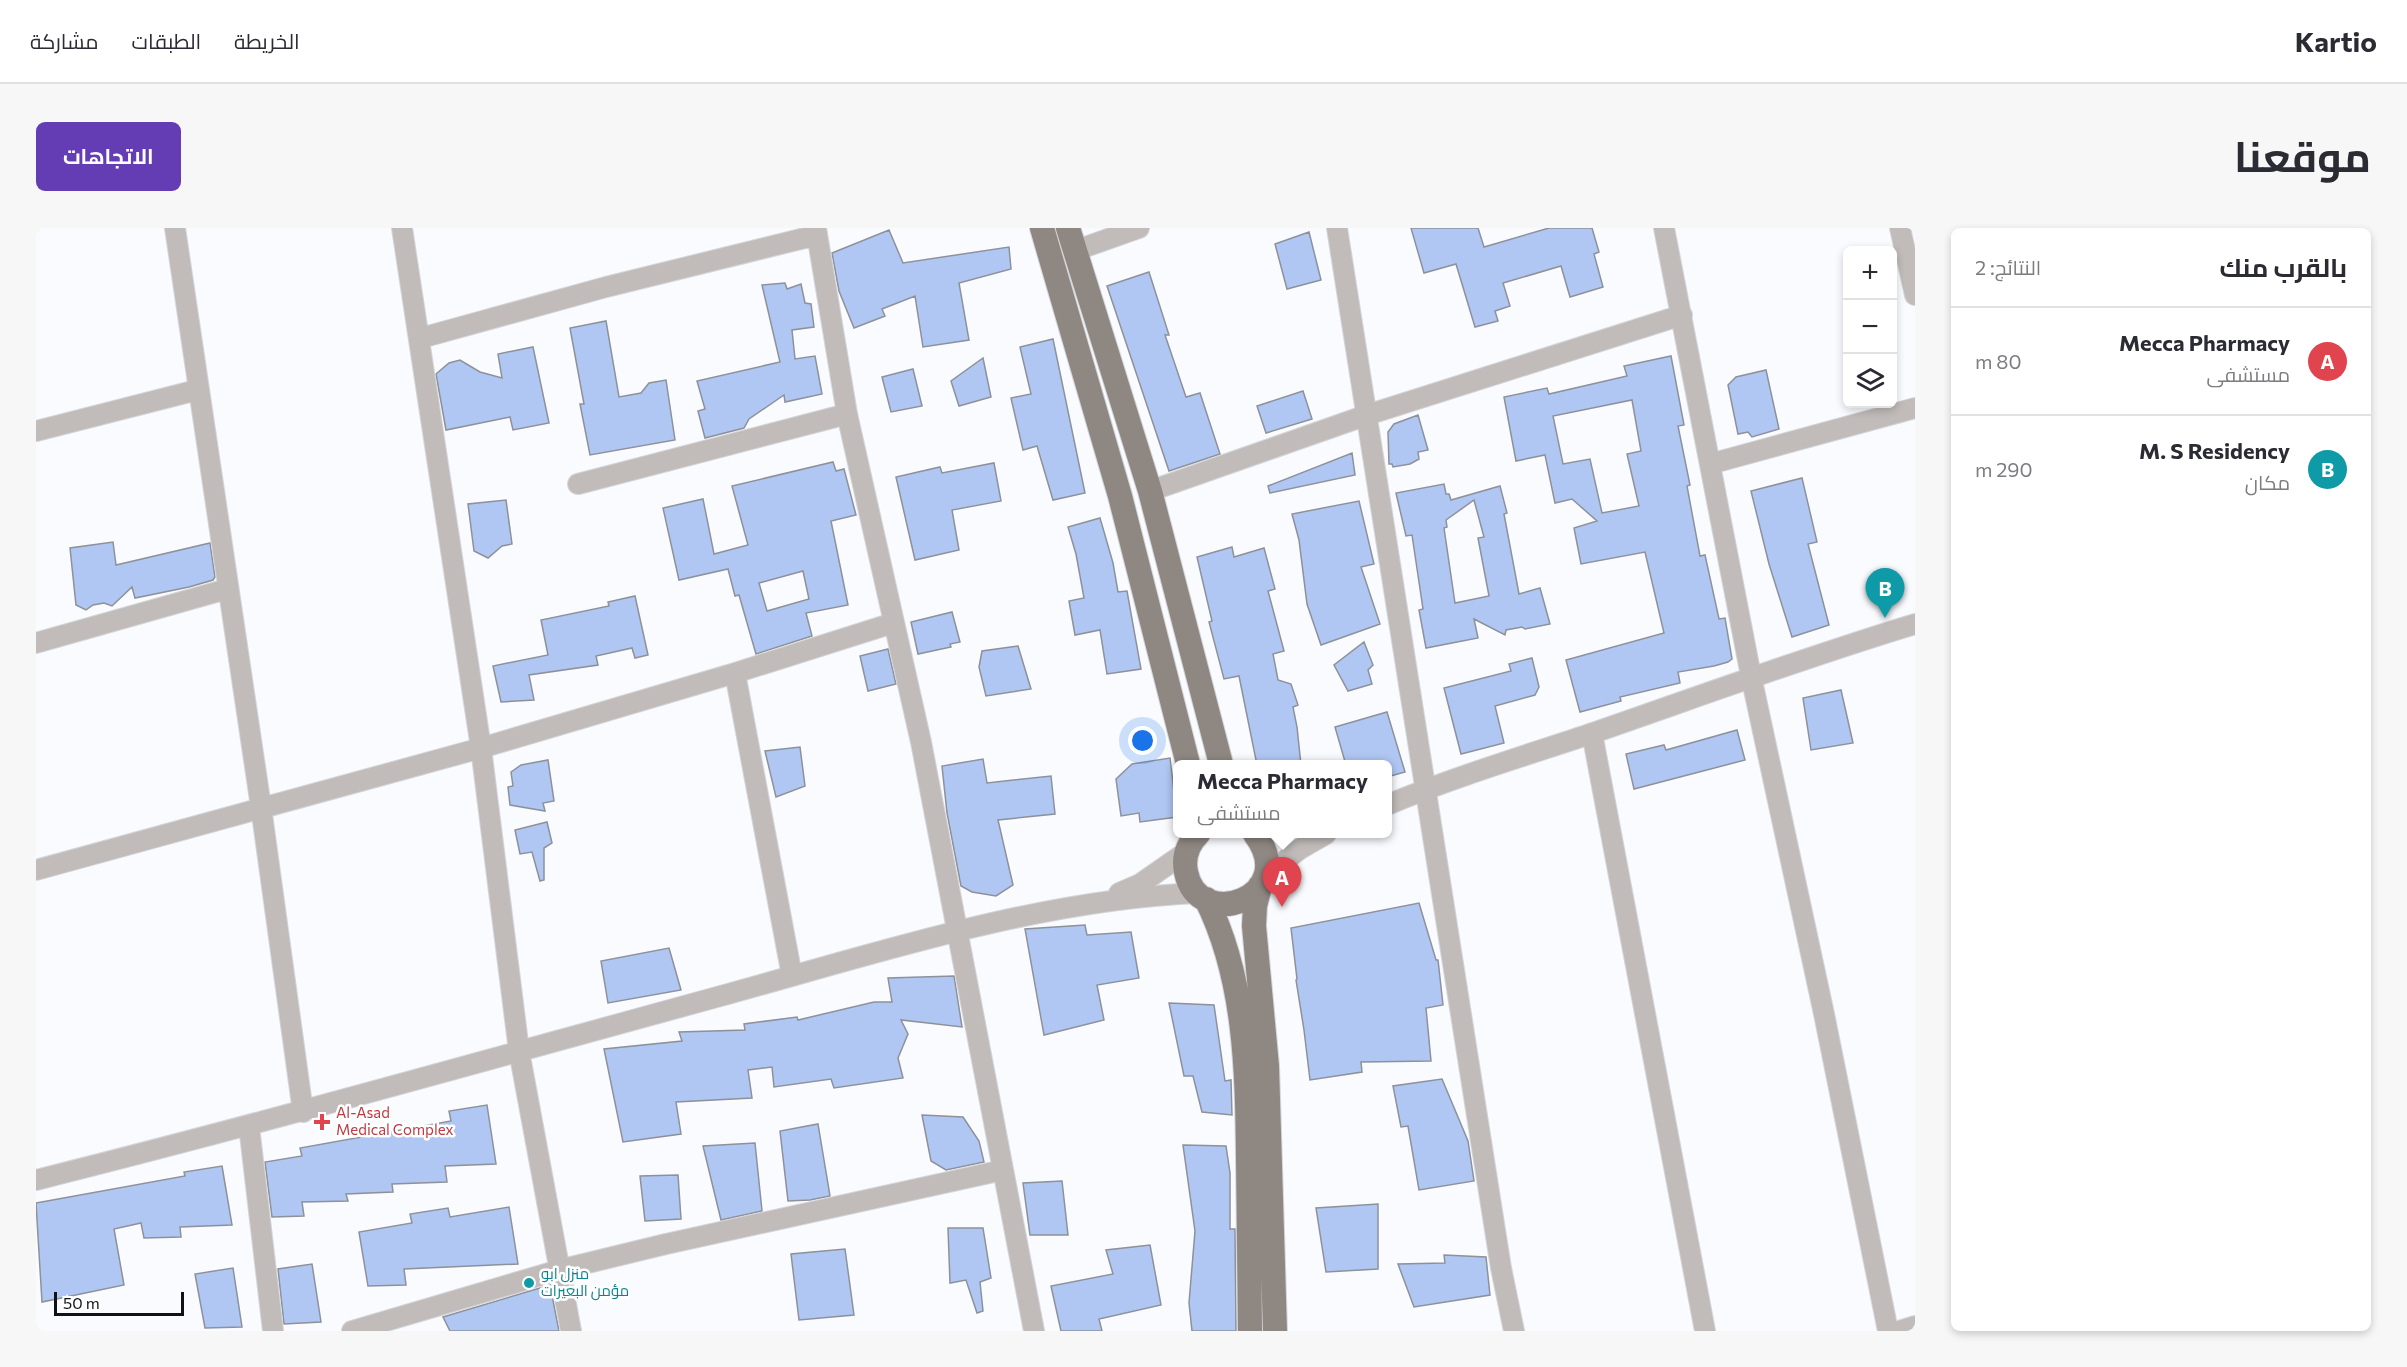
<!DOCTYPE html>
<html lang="ar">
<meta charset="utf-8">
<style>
body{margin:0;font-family:Commissioner,Cairo,sans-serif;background:#f7f7f7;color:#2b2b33;direction:rtl}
.controls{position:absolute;right:18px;top:18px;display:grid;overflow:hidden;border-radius:9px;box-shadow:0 3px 9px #0003}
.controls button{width:54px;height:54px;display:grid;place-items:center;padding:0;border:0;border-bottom:2px solid #e1e1e2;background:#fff;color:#2b2b33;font:30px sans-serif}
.scale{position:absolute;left:18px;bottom:15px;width:130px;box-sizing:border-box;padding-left:6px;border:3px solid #101215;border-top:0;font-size:16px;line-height:21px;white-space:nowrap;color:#101215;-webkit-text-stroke:4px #fff;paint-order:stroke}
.you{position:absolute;left:1107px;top:513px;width:21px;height:21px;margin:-15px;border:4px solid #fff;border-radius:50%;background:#1a73e8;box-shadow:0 0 0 9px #1a73e833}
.badge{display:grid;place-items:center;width:39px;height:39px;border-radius:50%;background:#643db5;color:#fff;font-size:20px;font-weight:700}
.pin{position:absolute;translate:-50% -50px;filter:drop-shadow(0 2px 3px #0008)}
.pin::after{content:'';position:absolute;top:32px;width:21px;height:18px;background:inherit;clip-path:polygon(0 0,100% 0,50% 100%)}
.popup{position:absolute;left:1137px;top:532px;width:219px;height:78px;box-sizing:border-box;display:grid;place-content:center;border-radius:9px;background:#fff;filter:drop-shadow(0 2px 4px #0005);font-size:20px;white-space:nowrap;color:#7c7c81}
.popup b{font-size:22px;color:#2b2b33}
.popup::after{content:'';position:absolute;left:50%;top:100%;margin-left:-12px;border:12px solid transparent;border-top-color:#fff}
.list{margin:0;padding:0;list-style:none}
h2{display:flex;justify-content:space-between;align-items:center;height:78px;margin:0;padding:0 24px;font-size:26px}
h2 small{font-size:20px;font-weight:400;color:#7c7c81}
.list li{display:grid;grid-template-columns:39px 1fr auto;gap:18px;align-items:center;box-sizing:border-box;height:108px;padding:0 24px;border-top:2px solid #e1e1e2}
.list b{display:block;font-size:22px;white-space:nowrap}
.list p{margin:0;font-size:20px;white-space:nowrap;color:#7c7c81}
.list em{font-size:20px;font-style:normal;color:#7c7c81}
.icon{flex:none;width:33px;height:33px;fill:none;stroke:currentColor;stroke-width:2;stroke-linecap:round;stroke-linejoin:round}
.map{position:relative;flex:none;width:1879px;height:1103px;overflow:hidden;direction:ltr;border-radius:9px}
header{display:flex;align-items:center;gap:36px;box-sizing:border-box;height:84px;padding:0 30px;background:#fff;border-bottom:2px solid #e1e1e2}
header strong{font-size:28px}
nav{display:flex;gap:33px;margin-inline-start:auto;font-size:21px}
.intro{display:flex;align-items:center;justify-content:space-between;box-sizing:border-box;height:144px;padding:0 36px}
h1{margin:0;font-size:42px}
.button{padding:15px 27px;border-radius:9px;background:#643db5;color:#fff;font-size:21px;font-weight:700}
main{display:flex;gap:36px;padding:0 36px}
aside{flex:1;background:#fff;border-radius:9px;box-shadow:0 3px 9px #0003}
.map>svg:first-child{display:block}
</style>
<header>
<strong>Kartio</strong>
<nav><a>الخريطة</a><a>الطبقات</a><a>مشاركة</a></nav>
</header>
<div class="intro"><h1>موقعنا</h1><a class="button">الاتجاهات</a></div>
<main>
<aside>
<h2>بالقرب منك<small>النتائج: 2</small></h2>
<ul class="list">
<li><span class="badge" style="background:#e0444e">A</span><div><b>Mecca Pharmacy</b><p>مستشفى</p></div><em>80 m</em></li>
<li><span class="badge" style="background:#0f9aa8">B</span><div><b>M. S Residency</b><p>مكان</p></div><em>290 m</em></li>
</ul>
</aside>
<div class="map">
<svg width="1879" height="1103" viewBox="0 0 1879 1103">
<rect width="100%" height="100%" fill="#f9fbff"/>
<path fill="#b0c7f4" stroke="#8d919a" stroke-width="1.5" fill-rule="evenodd" d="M 1375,0 L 1442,0 L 1448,19 L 1513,0 L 1556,0 L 1563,24 L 1558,26 L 1567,59 L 1534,69 L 1525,38 L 1467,55 L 1474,78 L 1459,83 L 1462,93 L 1439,99 L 1420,36 L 1388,45 Z
M 853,2 L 867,35 L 973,19 L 975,41 L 923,55 L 933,112 L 887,119 L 879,68 L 846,81 L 849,88 L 818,100 L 803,63 L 796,25 Z
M 1273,4 L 1285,52 L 1251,61 L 1239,16 Z
M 1113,44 L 1133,107 L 1129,107 L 1150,169 L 1164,165 L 1184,226 L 1133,243 L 1071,58 Z
M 749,55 L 751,61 L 765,56 L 769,75 L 775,76 L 778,99 L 756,102 L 759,131 L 779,128 L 786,166 L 749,174 L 748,167 L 713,191 L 708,200 L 669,210 L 662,183 L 669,181 L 661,153 L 744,134 L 726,57 Z
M 570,93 L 583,169 L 605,165 L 613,155 L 630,152 L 639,212 L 554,227 L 544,176 L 548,176 L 534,100 Z
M 1017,111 L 1049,265 L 1017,272 L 1001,218 L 987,222 L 975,170 L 995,166 L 984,119 Z
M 497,119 L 513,195 L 477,202 L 474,189 L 410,202 L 400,146 L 413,135 L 424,132 L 444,144 L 466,150 L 462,126 Z
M 1635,128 L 1648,197 L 1642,198 L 1654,257 L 1651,258 L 1664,328 L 1669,327 L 1683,391 L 1689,390 L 1696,431 L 1692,434 L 1678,438 L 1642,444 L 1644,455 L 1584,469 L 1585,473 L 1544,484 L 1530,432 L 1628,405 L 1609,324 L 1545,336 L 1538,300 L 1561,293 L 1536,271 L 1519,275 L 1509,227 L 1480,233 L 1468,169 L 1511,160 L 1513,166 L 1591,148 L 1588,138 ZM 1596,172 L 1605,223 L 1591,226 L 1603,278 L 1566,285 L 1554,231 L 1527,236 L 1517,188 Z
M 947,130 L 955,169 L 923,178 L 915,153 Z
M 877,141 L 886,178 L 855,184 L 846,149 Z
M 1730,142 L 1743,201 L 1716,209 L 1712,204 L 1702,206 L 1692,157 L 1700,149 Z
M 1267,163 L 1276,191 L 1230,205 L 1221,178 Z
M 1382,187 L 1392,222 L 1382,224 L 1383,231 L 1374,236 L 1357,239 L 1356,236 L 1353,236 L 1352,204 L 1358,196 Z
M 1316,225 L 1319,247 L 1234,265 L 1232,258 Z
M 797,234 L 800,243 L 808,241 L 820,287 L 795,293 L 812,377 L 770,385 L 776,408 L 720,426 L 703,367 L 699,368 L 692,341 L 643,352 L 627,280 L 667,271 L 678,326 L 712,317 L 696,258 ZM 767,343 L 773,371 L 731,383 L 723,355 Z
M 958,235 L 965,273 L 916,282 L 923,322 L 879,332 L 860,249 L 904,239 L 906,245 Z
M 1766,250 L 1781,314 L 1772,316 L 1793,397 L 1756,409 L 1733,336 L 1715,263 Z
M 1408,256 L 1410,266 L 1413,266 L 1415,272 L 1464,258 L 1471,285 L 1468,286 L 1483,366 L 1504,360 L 1514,396 L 1489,401 L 1486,399 L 1470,402 L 1469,407 L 1438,391 L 1442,410 L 1390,420 L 1383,382 L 1387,381 L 1376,307 L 1370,308 L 1360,265 ZM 1438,272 L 1448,309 L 1442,310 L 1453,368 L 1419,375 L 1408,300 L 1411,299 L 1410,292 Z
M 470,272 L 476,316 L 466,318 L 452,330 L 438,323 L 432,276 Z
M 1323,273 L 1338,336 L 1325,339 L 1344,396 L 1285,417 L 1271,376 L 1263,312 L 1256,286 Z
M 1064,290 L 1077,335 L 1082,364 L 1091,363 L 1105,441 L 1071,446 L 1064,402 L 1039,407 L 1033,373 L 1048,370 L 1040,326 L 1032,299 Z
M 77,314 L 80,337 L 174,315 L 179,349 L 177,352 L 153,359 L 99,370 L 96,359 L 76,378 L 68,375 L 57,377 L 50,382 L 40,377 L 34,320 Z
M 1196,319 L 1198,329 L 1228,320 L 1239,361 L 1232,363 L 1248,423 L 1237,426 L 1242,452 L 1255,456 L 1262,477 L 1257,479 L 1261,499 L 1265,537 L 1221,537 L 1203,448 L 1188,451 L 1173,394 L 1176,393 L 1161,329 Z
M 599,368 L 612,427 L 599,430 L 596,420 L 560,428 L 562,437 L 493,447 L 498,472 L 465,474 L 457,438 L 512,427 L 505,392 L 573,378 L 572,374 Z
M 916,384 L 924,414 L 914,416 L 915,419 L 882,426 L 875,394 Z
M 1328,414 L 1337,437 L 1332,442 L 1336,456 L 1312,463 L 1298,437 Z
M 982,418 L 995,461 L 950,468 L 943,439 L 946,423 Z
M 852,421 L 860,456 L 832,463 L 824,428 Z
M 1496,430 L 1503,459 L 1499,467 L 1459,478 L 1468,515 L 1425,526 L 1408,460 L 1475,443 L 1473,436 Z
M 1805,462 L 1817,515 L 1775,522 L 1767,470 Z
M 1351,484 L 1369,544 L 1351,549 L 1351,537 L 1310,537 L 1299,499 Z
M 1701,502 L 1709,532 L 1598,561 L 1590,526 L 1628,517 L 1630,522 Z
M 764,519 L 769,558 L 740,569 L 729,523 Z
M 1134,530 L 1141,589 L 1104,594 L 1103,585 L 1085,588 L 1080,551 L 1096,536 Z
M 947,531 L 951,555 L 1015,548 L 1019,586 L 962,592 L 977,657 L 960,668 L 936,664 L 925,658 L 911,585 L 906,538 Z
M 512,532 L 518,573 L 507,575 L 509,583 L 474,577 L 472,559 L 477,558 L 475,544 L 485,537 Z
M 511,594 L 516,615 L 508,620 L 508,652 L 504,653 L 496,624 L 484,626 L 479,602 Z
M 1383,675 L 1400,732 L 1402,732 L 1407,777 L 1390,780 L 1395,833 L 1325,834 L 1326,844 L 1274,852 L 1268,802 L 1260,752 L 1261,751 L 1255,700 Z
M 1049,697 L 1051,707 L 1095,704 L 1103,750 L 1061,757 L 1068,792 L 1008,807 L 989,701 Z
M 633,720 L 645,762 L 572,775 L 565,733 Z
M 918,748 L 926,799 L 865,792 L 872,806 L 862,830 L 867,850 L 798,860 L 795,851 L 738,859 L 736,839 L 712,842 L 716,870 L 640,874 L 645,906 L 587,914 L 568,821 L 646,813 L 643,804 L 709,802 L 708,796 L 761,789 L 762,792 L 838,774 L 856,774 L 852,750 Z
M 1133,775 L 1178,777 L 1189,853 L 1195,852 L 1196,887 L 1166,884 L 1157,848 L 1148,848 Z
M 1406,851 L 1432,913 L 1438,953 L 1383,962 L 1372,898 L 1365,899 L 1357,858 Z
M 451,877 L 460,936 L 409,938 L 411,954 L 356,956 L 357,964 L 310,966 L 312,973 L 266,974 L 268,988 L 236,989 L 229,934 L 266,928 L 264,920 L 415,893 L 413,883 Z
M 886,887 L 927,889 L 943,913 L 948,934 L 910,942 L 895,933 Z
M 782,896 L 794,968 L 774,972 L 752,973 L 744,903 Z
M 719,915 L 726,983 L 685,992 L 667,918 Z
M 1147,917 L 1190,918 L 1194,945 L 1194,1001 L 1199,1001 L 1200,1103 L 1156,1103 L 1153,1075 L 1159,1003 Z
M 186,938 L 196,997 L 144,999 L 145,1009 L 108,1010 L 105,995 L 78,1001 L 88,1057 L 6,1074 L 0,975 L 149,948 L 148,944 Z
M 642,947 L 645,991 L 609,993 L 604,948 Z
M 1026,953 L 1032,1007 L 994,1007 L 987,955 Z
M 1342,976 L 1342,1041 L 1290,1044 L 1280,980 Z
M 473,979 L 482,1036 L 368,1041 L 370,1057 L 332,1058 L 323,1004 L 376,995 L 374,986 L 412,980 L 414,989 Z
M 912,1000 L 947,1000 L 955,1050 L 944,1054 L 947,1083 L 941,1085 L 930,1052 L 914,1055 Z
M 1114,1017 L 1125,1077 L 1063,1091 L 1066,1103 L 1025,1103 L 1015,1058 L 1077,1046 L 1070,1022 Z
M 809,1021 L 818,1087 L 763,1092 L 755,1026 Z
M 1408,1027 L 1450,1029 L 1454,1067 L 1378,1079 L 1362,1036 L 1409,1035 Z
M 276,1036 L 285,1094 L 248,1096 L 242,1041 Z
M 197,1040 L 206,1099 L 169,1100 L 159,1046 Z
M 514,1057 L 523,1103 L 414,1103 L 407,1089 Z"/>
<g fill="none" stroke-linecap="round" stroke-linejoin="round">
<g stroke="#d4d6da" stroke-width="22">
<path id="minor" d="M 139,0 L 225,579 L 267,884
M 366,0 L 445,520 L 483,823 L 535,1103
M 780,0 L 811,186 L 885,514 L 998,1103
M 1301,0 L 1465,1040 L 1478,1103
M 1628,0 L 1715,448 L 1788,786 L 1852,1103
M 1864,0 L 1879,67
M 1038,23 L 1103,0
M 385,110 L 570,59 L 781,7
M 0,203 L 161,162
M 1674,236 L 1879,180
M 542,256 L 811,186
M 1114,263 L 1331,187 L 1646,87
M 0,415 L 191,361
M 699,445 L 756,748
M 1556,505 L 1669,1103
M 1351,577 C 1418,549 1488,528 1557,505 C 1664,468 1770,429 1879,396
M 0,642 L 445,520 L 699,445 L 857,395
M 1230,647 L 1264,621 L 1290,606
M 1083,665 L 1104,656 L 1150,624
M 213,898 L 237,1103
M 0,952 C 232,894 461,829 692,766 C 844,724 1003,672 1161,665
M 316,1103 L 523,1042 L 630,1016 L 967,942
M 1863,1103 L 1879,1098"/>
</g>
<g stroke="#d4d6da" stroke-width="26">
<path id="major" d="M 1006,0 L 1084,268 L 1152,536
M 1032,0 L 1114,263 L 1185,536
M 1162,606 C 1152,616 1147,629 1150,644 C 1162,706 1266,669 1219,606
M 1224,658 L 1219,678 L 1218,698 L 1231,838 L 1239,1103
M 1170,671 C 1210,751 1211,843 1212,930 C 1213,988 1213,1045 1214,1103"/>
</g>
<use href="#minor" stroke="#c1bcb9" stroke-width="20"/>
<use href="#major" stroke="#8f8782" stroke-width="24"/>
</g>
<path fill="#e0444e" stroke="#fff" stroke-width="2" d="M283 885h6v6h6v6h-6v6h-6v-6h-6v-6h6z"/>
<circle fill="#0f9aa8" stroke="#fff" stroke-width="2" cx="493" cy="1055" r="6"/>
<g text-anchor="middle" stroke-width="5" stroke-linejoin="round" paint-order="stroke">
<g font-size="15" fill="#be3a42" stroke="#fff" text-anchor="start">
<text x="300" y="890">Al-Asad<tspan x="300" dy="17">Medical Complex</tspan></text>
</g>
<g font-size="15" fill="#0d838f" stroke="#fff" text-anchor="start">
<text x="505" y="1051">منزل ابو<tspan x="505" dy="17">مؤمن البعيرات</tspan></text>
</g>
</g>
</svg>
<div class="controls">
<button>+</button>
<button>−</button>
<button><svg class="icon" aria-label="layers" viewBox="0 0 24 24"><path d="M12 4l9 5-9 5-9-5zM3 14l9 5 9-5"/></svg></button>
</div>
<div class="scale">50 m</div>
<div class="you"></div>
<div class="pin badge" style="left:1246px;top:679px;background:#e0444e">A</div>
<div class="popup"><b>Mecca Pharmacy</b>مستشفى</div>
<div class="pin badge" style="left:1849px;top:390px;background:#0f9aa8">B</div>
</div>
</main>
